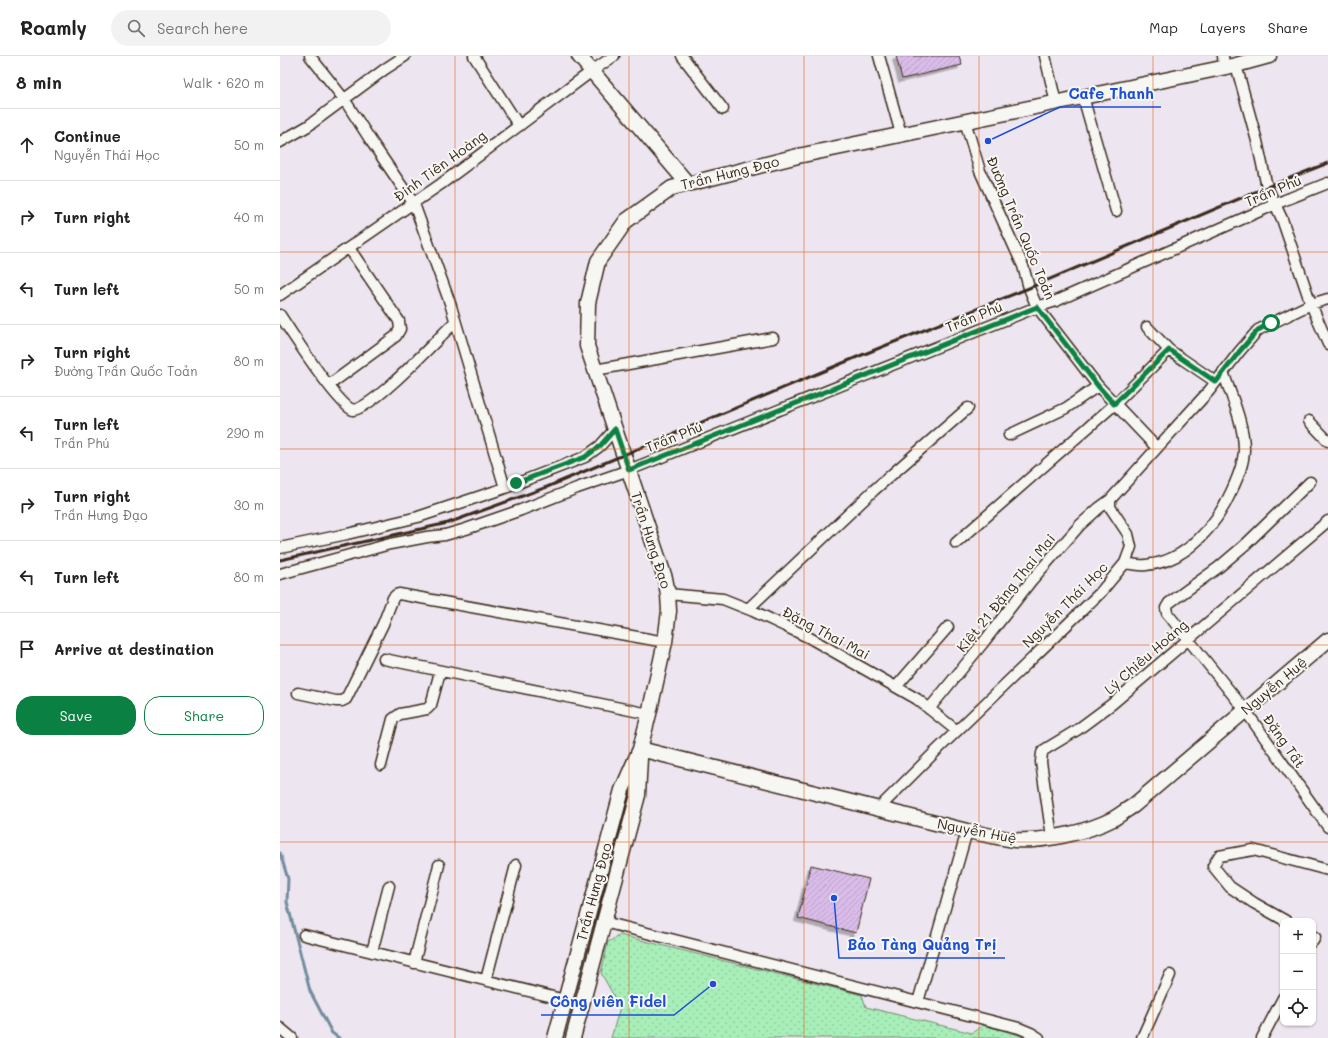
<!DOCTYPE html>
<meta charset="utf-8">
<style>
body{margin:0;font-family:Mali,sans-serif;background:#f2f2f2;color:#222}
.controls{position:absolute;right:12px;bottom:12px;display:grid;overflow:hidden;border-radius:8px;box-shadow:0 1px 3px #0004}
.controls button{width:36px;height:36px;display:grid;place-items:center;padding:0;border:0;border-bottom:1px solid #e0e0e0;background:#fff;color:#222;font:20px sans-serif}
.stop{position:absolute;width:12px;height:12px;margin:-9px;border:3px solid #0b8043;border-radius:50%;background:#fff}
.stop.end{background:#0b8043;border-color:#fff;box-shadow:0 1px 4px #0008}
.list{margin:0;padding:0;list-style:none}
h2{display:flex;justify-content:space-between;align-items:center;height:52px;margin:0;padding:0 16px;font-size:17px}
h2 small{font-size:13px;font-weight:400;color:#767676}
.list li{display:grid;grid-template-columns:26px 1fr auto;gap:12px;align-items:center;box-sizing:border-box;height:72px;padding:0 16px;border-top:1px solid #e0e0e0}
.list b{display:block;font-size:15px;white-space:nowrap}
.list p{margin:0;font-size:13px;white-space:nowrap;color:#767676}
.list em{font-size:13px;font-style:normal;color:#767676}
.actions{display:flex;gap:8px;padding:12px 16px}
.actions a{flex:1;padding:9px 0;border:1px solid #0b8043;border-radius:16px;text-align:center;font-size:14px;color:#0b8043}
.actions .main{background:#0b8043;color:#fff}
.icon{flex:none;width:22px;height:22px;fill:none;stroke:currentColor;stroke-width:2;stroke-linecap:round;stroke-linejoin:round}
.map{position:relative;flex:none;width:1048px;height:982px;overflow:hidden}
header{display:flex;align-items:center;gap:24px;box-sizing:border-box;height:56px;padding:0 20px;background:#fff;border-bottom:1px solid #e0e0e0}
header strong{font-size:19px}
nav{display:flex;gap:22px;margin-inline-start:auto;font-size:14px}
.search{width:280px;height:36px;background:#f2f2f2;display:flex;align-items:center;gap:10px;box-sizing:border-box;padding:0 14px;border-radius:22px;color:#767676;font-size:15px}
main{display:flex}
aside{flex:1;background:#fff}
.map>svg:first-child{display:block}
</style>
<header>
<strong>Roamly</strong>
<div class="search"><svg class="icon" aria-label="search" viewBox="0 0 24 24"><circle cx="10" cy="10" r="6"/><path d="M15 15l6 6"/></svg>Search here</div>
<nav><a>Map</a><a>Layers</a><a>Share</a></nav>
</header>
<main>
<aside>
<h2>8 min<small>Walk · 620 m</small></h2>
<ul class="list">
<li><svg class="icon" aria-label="ahead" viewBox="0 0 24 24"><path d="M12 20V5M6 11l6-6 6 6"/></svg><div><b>Continue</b><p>Nguyễn Thái Học</p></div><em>50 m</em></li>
<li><svg class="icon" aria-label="right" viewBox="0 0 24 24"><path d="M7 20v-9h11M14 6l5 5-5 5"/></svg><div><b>Turn right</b></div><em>40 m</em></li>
<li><svg class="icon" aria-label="left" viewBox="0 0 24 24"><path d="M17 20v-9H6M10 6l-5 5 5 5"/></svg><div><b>Turn left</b></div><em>50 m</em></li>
<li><svg class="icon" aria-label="right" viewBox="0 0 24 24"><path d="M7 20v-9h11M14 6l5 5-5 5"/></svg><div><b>Turn right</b><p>Đường Trần Quốc Toản</p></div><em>80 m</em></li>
<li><svg class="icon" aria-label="left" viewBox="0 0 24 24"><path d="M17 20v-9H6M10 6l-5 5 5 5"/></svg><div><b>Turn left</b><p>Trần Phú</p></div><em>290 m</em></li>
<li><svg class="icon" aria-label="right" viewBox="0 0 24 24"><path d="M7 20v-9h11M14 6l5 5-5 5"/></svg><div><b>Turn right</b><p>Trần Hưng Đạo</p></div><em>30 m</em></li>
<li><svg class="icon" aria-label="left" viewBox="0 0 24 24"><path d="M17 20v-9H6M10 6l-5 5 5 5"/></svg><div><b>Turn left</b></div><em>80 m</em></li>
<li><svg class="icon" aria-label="arrive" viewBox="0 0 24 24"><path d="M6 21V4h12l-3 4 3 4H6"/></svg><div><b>Arrive at destination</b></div></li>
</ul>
<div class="actions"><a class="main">Save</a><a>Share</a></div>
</aside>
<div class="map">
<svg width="1048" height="982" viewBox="0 0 1048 982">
<defs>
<pattern id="grass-dots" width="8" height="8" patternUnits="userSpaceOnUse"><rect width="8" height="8" fill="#a8eeb9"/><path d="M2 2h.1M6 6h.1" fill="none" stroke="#92cc9f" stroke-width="1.8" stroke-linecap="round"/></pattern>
<pattern id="building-hatch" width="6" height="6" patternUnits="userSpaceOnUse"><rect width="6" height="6" fill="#d9bce9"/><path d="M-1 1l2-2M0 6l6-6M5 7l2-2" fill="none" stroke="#bba2c7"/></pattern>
<filter id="shadow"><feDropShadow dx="-3.5" dy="3.5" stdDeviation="0" flood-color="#0004"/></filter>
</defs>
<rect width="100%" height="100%" fill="#ede5ef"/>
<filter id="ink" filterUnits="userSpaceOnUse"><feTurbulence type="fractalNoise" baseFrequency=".025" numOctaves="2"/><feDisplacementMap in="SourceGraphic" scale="8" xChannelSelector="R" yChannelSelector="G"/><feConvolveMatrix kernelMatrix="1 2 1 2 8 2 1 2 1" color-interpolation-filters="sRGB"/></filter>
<g filter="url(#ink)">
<path fill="url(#grass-dots)" stroke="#728c6c" d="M 340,879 L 582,939 L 586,951 L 692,977 L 703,969 L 739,979 L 744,982 L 331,982 L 340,951 L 321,917 L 328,886 Z"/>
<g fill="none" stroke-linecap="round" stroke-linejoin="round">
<path stroke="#738ca0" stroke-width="3" d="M 0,797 L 8,823 L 7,846 L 30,935 L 52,977 L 59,982"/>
</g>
<path fill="url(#building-hatch)" stroke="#3b2a1e" filter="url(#shadow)" d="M 616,0 L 679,0 L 682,9 L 622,23 Z
M 531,809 L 589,823 L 576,877 L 518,862 Z"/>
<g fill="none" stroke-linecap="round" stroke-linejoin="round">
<g stroke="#3b2a1e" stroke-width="13">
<path id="street" d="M 30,0 L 64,43 L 93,88 L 134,148 L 170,247 L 225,432
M 194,0 L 239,70
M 402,0 L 443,53
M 599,0 L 621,78
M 765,0 L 776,47
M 943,0 L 944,11
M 956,9 L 977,85 L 987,131 L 1002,163 L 1031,248 L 1048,288
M 803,41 L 836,155
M 685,65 L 700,115 L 743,210 L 749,232 L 757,251 L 818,330 L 877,392
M 0,86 L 28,70 L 105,13 L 125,0
M 0,239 L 161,128 L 312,15 L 334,0
M 0,259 C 11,276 58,349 73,354 C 95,351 156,284 175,266
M 867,271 L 889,294
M 315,314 L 493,282
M 49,329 L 116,280 L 120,273 L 119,265 L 69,192
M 1029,365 L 1048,385
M 729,379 L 786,352 L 818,330
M 1030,426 L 966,488 L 939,511 L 889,547 L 886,552 L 887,557 L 965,654 L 1048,771
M 676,487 L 835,348 L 889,294 L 936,326
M 0,492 L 67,478 L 138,461 L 225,432 L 305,401 L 320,390 L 335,373
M 845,507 C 852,508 859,510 866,509 C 907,506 937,468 952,434 C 958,421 964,407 964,393 C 964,368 951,339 943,316
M 0,518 L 110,488 L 147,481 L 165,479 L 186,473 L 241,454 L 297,432 L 349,414 L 757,251 L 776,245 L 1005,144 L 1048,127
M 388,538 L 443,543 L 473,555 L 528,581 L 637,643 L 677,675
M 468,553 L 594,434 L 688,352
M 104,603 L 369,658
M 616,631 L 668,571
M 18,637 L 56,645 L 62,645 L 66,643 L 103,568 L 113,542 L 116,539 L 119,538 L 385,586
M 649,653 L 703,587 L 751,525 L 800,469 L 819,452 L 830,444
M 101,709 L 113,663 L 120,658 L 147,653 L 151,649 L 160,616
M 598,753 L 655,696 L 820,537 L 845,507 L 851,491 L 848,478 L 830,451 L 830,444 L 877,392 L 929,335 L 959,296 L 978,274 L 1031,248 L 1048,243
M 772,781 L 761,706 L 762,697 L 764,694 L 797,674 L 832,648 L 1048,465
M 1006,865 L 974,847 L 950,831 L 933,810 L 939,800 L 973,794 L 1048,814
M 324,866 L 739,972 L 751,977 L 759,982
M 24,879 L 285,944
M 1033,880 L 1035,881 L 1033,885
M 92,896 L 109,830
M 134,907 L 159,809
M 206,924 L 236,809
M 638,946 L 687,775
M 0,972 L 12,982
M 862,982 L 890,919
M 982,982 L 1003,942"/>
</g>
<g stroke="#3b2a1e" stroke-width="17">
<path id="secondary" d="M 299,0 L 408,128
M 360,693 L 687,775 C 703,778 719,782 735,784 C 763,786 808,776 833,763 C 840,759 846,754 853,750 L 1048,584
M 275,982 L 342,734 L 360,693 L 369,658 L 385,586 L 389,555 L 388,538 L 385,522 L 307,290 L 308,247 L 318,205 L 346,165 L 392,132 L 408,128 L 518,100 L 803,41 L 956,9 L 989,0
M 293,982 L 358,739 L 360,702"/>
</g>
<use href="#street" stroke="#f6f6f2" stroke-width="10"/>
<use href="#secondary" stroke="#f6f6f2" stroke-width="14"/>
<path stroke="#3b2a1e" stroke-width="3" d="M 0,504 L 168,467 L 267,431 L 582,299 L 749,232 L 987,131 L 1048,107"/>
</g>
</g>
<g fill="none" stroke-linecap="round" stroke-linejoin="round" filter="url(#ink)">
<path stroke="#0b8043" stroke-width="5" d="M 236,427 L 305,401 L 320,390 L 335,373 L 349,414 L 757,251 L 818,330 L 834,348 L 889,294 L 936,326 L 959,296 L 978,274 L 991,267"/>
</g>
<path fill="none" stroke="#df570d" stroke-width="1" stroke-opacity="0.55" d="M 175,0 L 175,982M 349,0 L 349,982M 524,0 L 524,982M 699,0 L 699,982M 873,0 L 873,982M 0,196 L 1048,196M 0,393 L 1048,393M 0,589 L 1048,589M 0,786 L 1048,786"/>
<g text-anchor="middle" stroke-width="4" stroke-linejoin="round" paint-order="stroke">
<g font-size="14" fill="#3b2a1e" stroke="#f6f6f2">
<text transform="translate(160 110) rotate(-36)" y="5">Đinh Tiên Hoàng</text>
<text transform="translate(450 117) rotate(-14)" y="5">Trần Hưng Đạo</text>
<text transform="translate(993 135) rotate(-23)" y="5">Trần Phú</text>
<text transform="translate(741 172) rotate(67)" y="5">Đường Trần Quốc Toản</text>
<text transform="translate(694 261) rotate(-22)" y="5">Trần Phú</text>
<text transform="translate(394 381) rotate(-22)" y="5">Trần Phú</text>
<text transform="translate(371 484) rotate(72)" y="5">Trần Hưng Đạo</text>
<text transform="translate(726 537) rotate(-51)" y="5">Kiệt 21 Đặng Thai Mai</text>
<text transform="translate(785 549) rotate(-45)" y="5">Nguyễn Thái Học</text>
<text transform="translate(546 577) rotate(28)" y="5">Đặng Thai Mai</text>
<text transform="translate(866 601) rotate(-41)" y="5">Lý Chiêu Hoàng</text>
<text transform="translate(994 630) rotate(-40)" y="5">Nguyễn Huệ</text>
<text transform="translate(1004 685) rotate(55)" y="5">Đặng Tất</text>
<text transform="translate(697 775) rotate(11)" y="5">Nguyễn Huệ</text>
<text transform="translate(314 836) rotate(-75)" y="5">Trần Hưng Đạo</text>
</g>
</g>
<path fill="none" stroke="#1d4ed8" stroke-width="1.5" d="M708 85L780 51H881M554 842L559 902H725M433 928L394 959H261"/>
<g fill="#1d4ed8" stroke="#f6f6f2" stroke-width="1.5">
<circle cx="708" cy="85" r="4"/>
<circle cx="554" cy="842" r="4"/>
<circle cx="433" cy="928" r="4"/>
</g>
<g font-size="15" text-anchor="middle" font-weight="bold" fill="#1d4ed8" stroke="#f6f6f2" stroke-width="4" stroke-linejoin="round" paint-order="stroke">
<text x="831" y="43">Cafe Thanh</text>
<text x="642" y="894">Bảo Tàng Quảng Trị</text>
<text x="328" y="951">Công viên Fidel</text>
</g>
</svg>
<div class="controls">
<button>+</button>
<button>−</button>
<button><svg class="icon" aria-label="locate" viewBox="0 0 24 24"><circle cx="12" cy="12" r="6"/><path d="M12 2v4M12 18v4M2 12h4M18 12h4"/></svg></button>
</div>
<div class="stop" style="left:991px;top:267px"></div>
<div class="stop end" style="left:236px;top:427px"></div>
</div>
</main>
